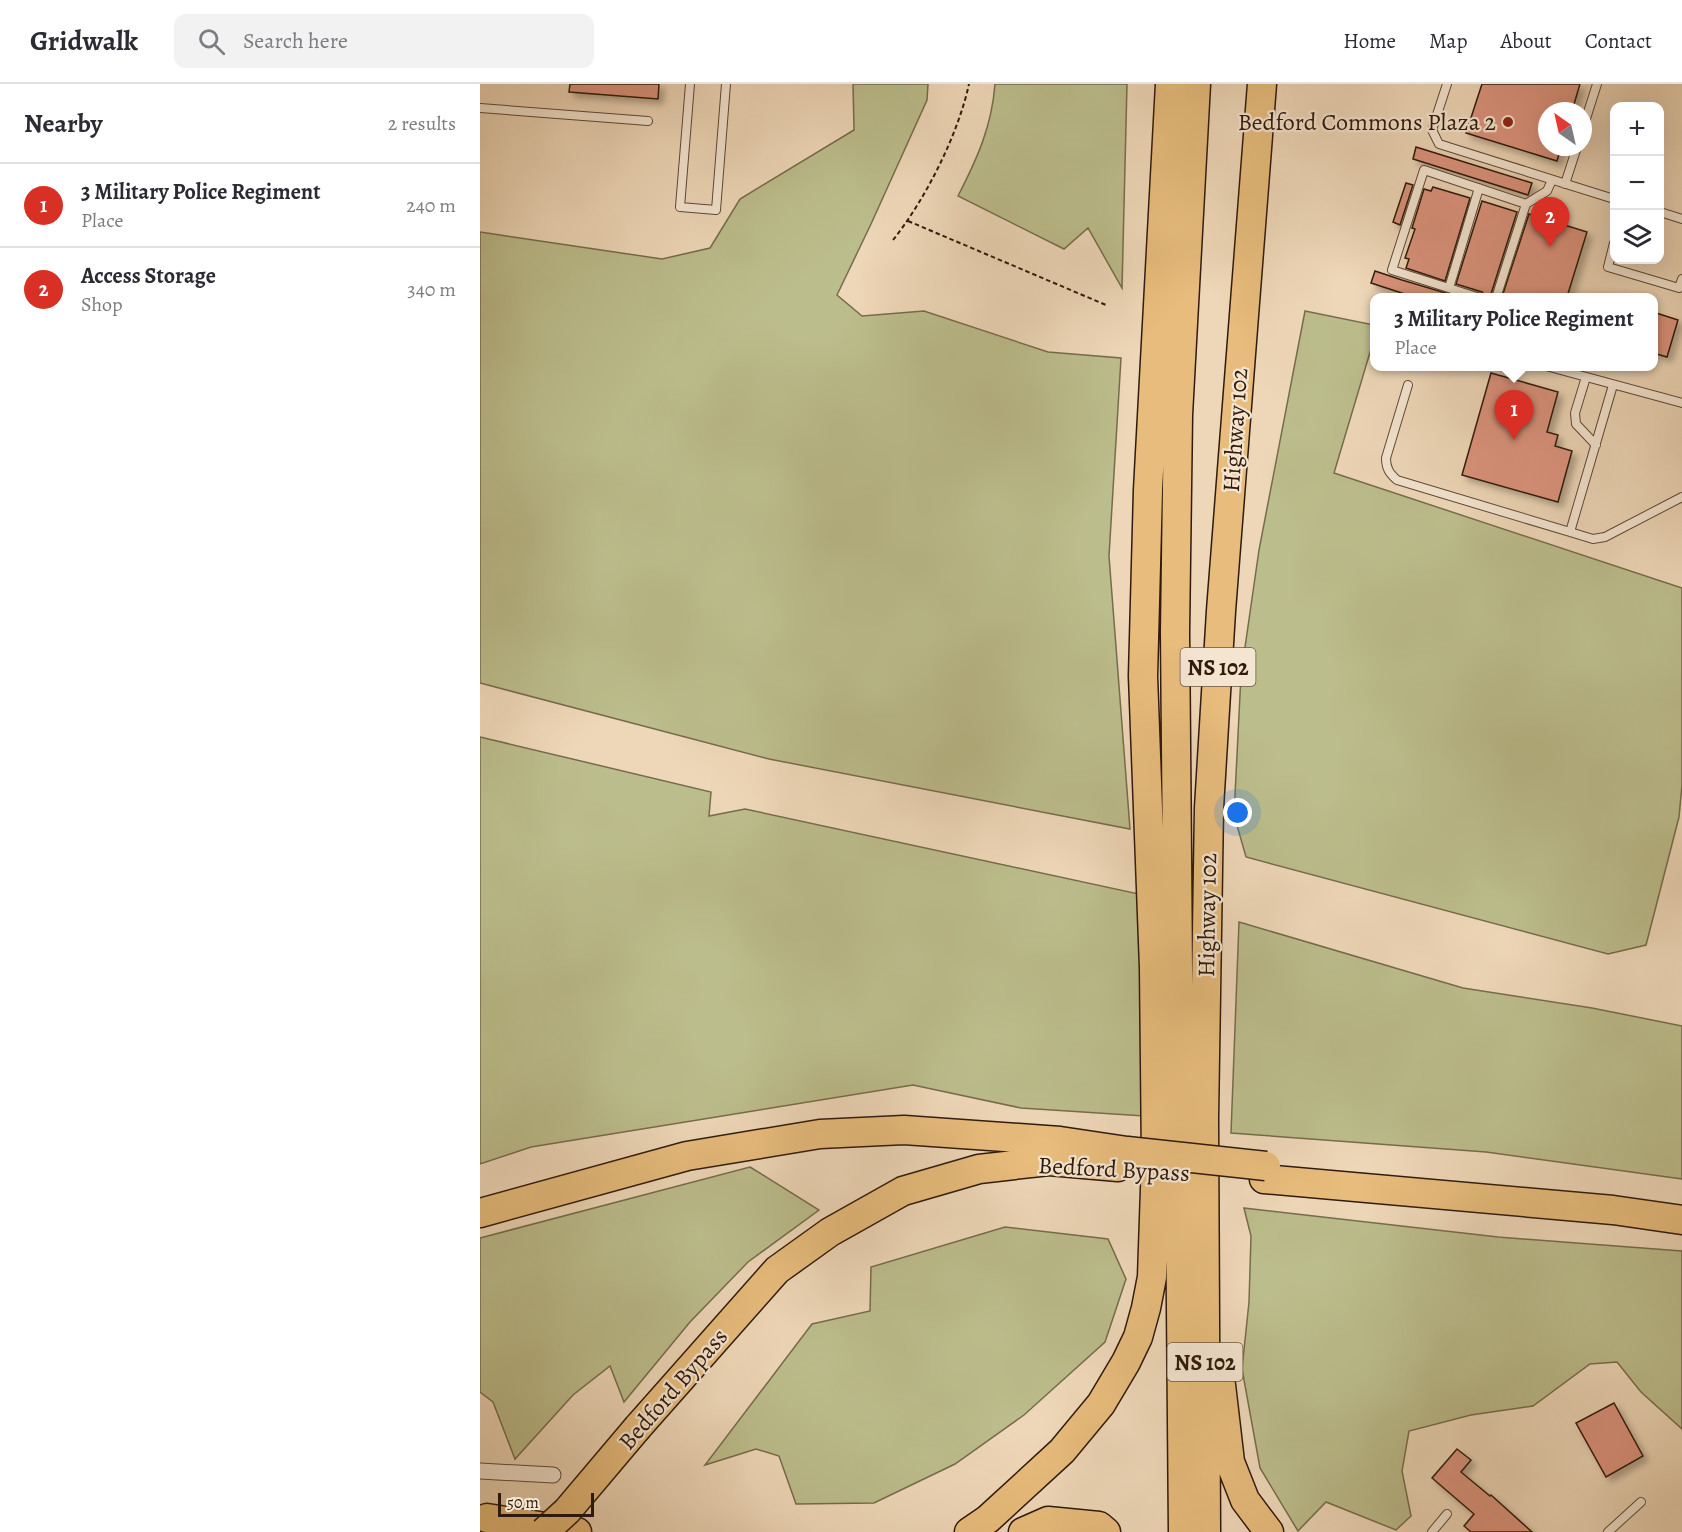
<!DOCTYPE html>
<meta charset="utf-8">
<style>
body{margin:0;font-family:Alegreya,serif;background:#f2f2f3;color:#2b2b33}
.controls{position:absolute;right:18px;top:18px;display:grid;overflow:hidden;border-radius:12px;box-shadow:0 6px 24px #0002}
.controls button{width:54px;height:54px;display:grid;place-items:center;padding:0;border:0;border-bottom:2px solid #e1e1e2;background:#fff;color:#2b2b33;font:30px sans-serif}
.compass{position:absolute;left:1058px;top:18px;width:54px;height:54px;border-radius:50%;background:#fff;box-shadow:0 6px 24px #0002;rotate:326deg}
.scale{position:absolute;left:18px;bottom:15px;width:96px;box-sizing:border-box;padding-left:6px;border:3px solid #2f1a0c;border-top:0;font-size:16px;line-height:21px;white-space:nowrap;color:#2f1a0c;-webkit-text-stroke:4px #f4e5d1;paint-order:stroke}
.you{position:absolute;left:758px;top:729px;width:21px;height:21px;margin:-15px;border:4px solid #fff;border-radius:50%;background:#1a73e8;box-shadow:0 0 0 9px #1a73e833}
.badge{display:grid;place-items:center;width:39px;height:39px;border-radius:50%;background:#d93025;color:#fff;font-size:20px;font-weight:700}
.pin{position:absolute;translate:-50% -50px;filter:drop-shadow(0 2px 3px #0008)}
.pin::after{content:'';position:absolute;top:32px;width:21px;height:18px;background:inherit;clip-path:polygon(0 0,100% 0,50% 100%)}
.popup{position:absolute;left:890px;top:209px;width:288px;height:78px;box-sizing:border-box;display:grid;place-content:center;border-radius:12px;background:#fff;filter:drop-shadow(0 2px 4px #0005);font-size:20px;white-space:nowrap;color:#7c7c81}
.popup b{font-size:22px;color:#2b2b33}
.popup::after{content:'';position:absolute;left:50%;top:100%;margin-left:-12px;border:12px solid transparent;border-top-color:#fff}
.list{margin:0;padding:0;list-style:none}
h2{display:flex;justify-content:space-between;align-items:center;height:78px;margin:0;padding:0 24px;font-size:26px}
h2 small{font-size:20px;font-weight:400;color:#7c7c81}
.list li{display:grid;grid-template-columns:39px 1fr auto;gap:18px;align-items:center;box-sizing:border-box;height:84px;padding:0 24px;border-top:2px solid #e1e1e2}
.list b{display:block;font-size:22px;white-space:nowrap}
.list p{margin:0;font-size:20px;white-space:nowrap;color:#7c7c81}
.list em{font-size:20px;font-style:normal;color:#7c7c81}
.icon{flex:none;width:33px;height:33px;fill:none;stroke:currentColor;stroke-width:2;stroke-linecap:round;stroke-linejoin:round}
.map{position:relative;flex:none;width:1202px;height:1448px;overflow:hidden}
header{display:flex;align-items:center;gap:36px;box-sizing:border-box;height:84px;padding:0 30px;background:#fff;border-bottom:2px solid #e1e1e2}
header strong{font-size:28px}
nav{display:flex;gap:33px;margin-inline-start:auto;font-size:21px}
.search{width:420px;height:54px;background:#f2f2f3;display:flex;align-items:center;gap:15px;box-sizing:border-box;padding:0 21px;border-radius:12px;color:#7c7c81;font-size:22px}
main{display:flex}
aside{flex:1;background:#fff}
.map>svg:first-child{display:block}
</style>
<header>
<strong>Gridwalk</strong>
<div class="search"><svg class="icon" aria-label="search" viewBox="0 0 24 24"><circle cx="10" cy="10" r="6"/><path d="M15 15l6 6"/></svg>Search here</div>
<nav><a>Home</a><a>Map</a><a>About</a><a>Contact</a></nav>
</header>
<main>
<aside>
<h2>Nearby<small>2 results</small></h2>
<ul class="list">
<li><span class="badge">1</span><div><b>3 Military Police Regiment</b><p>Place</p></div><em>240 m</em></li>
<li><span class="badge">2</span><div><b>Access Storage</b><p>Shop</p></div><em>340 m</em></li>
</ul>
</aside>
<div class="map">
<svg width="1202" height="1448" viewBox="0 0 1202 1448">
<defs>
<filter id="shadow"><feDropShadow dx="5" dy="5" stdDeviation="3" flood-color="#0004"/></filter>
</defs>
<rect width="100%" height="100%" fill="#eed7b8"/>
<filter id="stains"><feTurbulence type="fractalNoise" baseFrequency=".00333" numOctaves="4"/><feColorMatrix values="0 0 0 0 .2 0 0 0 0 .09 0 0 0 0 .02 0 0 0 .5 -.17"/></filter>
<radialGradient id="worn" r=".72"><stop offset=".6" stop-color="#630" stop-opacity="0"/><stop offset="1" stop-color="#630" stop-opacity=".3"/></radialGradient>
<path fill="#bcbd8c" stroke="#766c4c" stroke-width="1.5" d="M 373,0 L 448,0 L 447,16 L 391,140 L 357,211 L 382,232 L 444,227 L 568,268 L 641,274 L 629,472 L 650,745 L 289,675 L 0,599 L 0,148 L 182,175 L 230,164 L 260,115 L 374,46 Z
M 515,0 L 647,0 L 642,204 L 608,144 L 584,165 L 478,112 C 497,75 512,42 515,0 Z
M 825,227 L 894,241 L 894,255 L 854,389 L 1202,504 L 1202,701 L 1199,733 L 1166,861 L 1128,870 L 766,773 L 754,731 L 761,591 L 779,466 Z
M 0,653 L 231,708 L 229,732 L 265,725 L 659,810 L 664,1032 L 541,1024 L 433,1001 L 51,1063 L 0,1080 Z
M 759,838 L 983,904 L 1112,924 L 1202,942 L 1202,1095 L 1006,1068 L 751,1049 Z
M 270,1083 L 339,1126 L 268,1178 L 210,1238 L 144,1318 L 130,1282 L 93,1311 L 35,1375 L 13,1318 L 0,1308 L 0,1154 Z
M 764,1124 L 1018,1153 L 1202,1167 L 1202,1345 L 1161,1308 L 1137,1278 L 1110,1280 L 1053,1322 L 991,1331 L 929,1347 L 922,1387 L 931,1432 L 916,1446 L 846,1418 L 818,1447 L 780,1384 L 762,1285 L 769,1218 L 771,1152 Z
M 525,1143 L 628,1155 L 646,1195 L 625,1258 L 544,1331 L 475,1380 L 394,1419 L 316,1420 L 299,1372 L 276,1365 L 225,1381 L 332,1240 L 390,1227 L 391,1183 Z"/>
<path fill="#db937d" stroke="#2f1a0c" stroke-width="1.5" filter="url(#shadow)" d="M 90,0 L 179,0 L 178,15 L 89,8 Z
M 1002,0 L 1100,0 L 1092,27 L 1067,27 L 1067,63 L 1081,63 L 1077,77 L 986,49 Z
M 936,63 L 1052,99 L 1048,111 L 933,75 Z
M 926,99 L 933,101 L 920,141 L 913,138 Z
M 953,103 L 990,114 L 965,197 L 926,184 L 929,175 L 925,174 L 935,145 L 932,144 L 944,105 L 951,107 Z
M 1002,117 L 1037,128 L 1010,213 L 1006,213 L 1002,208 L 976,200 Z
M 1049,130 L 1107,148 L 1087,213 L 1022,213 Z
M 895,187 L 922,196 L 979,213 L 934,213 L 891,199 Z
M 1173,228 L 1198,236 L 1187,273 L 1173,269 Z
M 1011,289 L 1078,308 L 1067,348 L 1078,351 L 1075,362 L 1092,367 L 1078,418 L 982,391 Z
M 1134,1319 L 1163,1372 L 1126,1393 L 1096,1339 Z
M 977,1365 L 991,1376 L 981,1388 L 1010,1412 L 1011,1411 L 1052,1448 L 991,1448 L 984,1442 L 994,1430 L 952,1394 Z"/>
<g fill="none" stroke-linecap="round" stroke-linejoin="round">
<g stroke="#5f4937" stroke-width="10">
<path id="service" d="M 210,0 L 200,123 L 236,126 L 246,0
M 967,0 L 952,46 L 959,60 L 1134,115
M 0,24 L 168,37
M 1103,44 L 1117,0
M 1085,100 L 1097,63
M 1046,120 L 1067,107 L 1072,96
M 1180,128 L 1202,135
M 1134,159 L 1128,183 L 1199,204 L 1202,195
M 969,204 L 999,104
M 1000,214 L 912,186 L 944,86 L 1046,120 L 1016,214
M 1066,282 L 1202,319
M 1106,293 L 1095,329 L 1096,340 L 1116,361
M 928,301 L 906,374 C 906,384 909,389 917,396 L 1090,448
M 1133,301 L 1090,448 L 1113,455 L 1125,453 L 1202,413
M 952,1448 L 967,1430
M 1128,1448 L 1161,1418"/>
</g>
<g stroke="#5f4937" stroke-width="17">
<path id="minor" d="M 0,1387 L 73,1391"/>
</g>
<g stroke="#2f1a0c" stroke-width="31">
<path id="motorway" d="M 784,1095 L 1133,1126 L 1202,1136
M 0,1129 L 207,1072 L 340,1050 L 424,1046 L 580,1057 L 647,1067
M 741,1301 L 750,1378 L 765,1416 L 789,1448
M 158,1343 L 297,1186 L 350,1148 L 423,1107 L 499,1085 L 569,1077 L 638,1083
M 7,1434 L 97,1448
M 489,1448 L 508,1435 L 582,1367 L 621,1320 L 646,1278 L 658,1253 L 666,1224 L 672,1193 L 676,1076 L 674,884 L 663,592 L 668,406 L 690,0
M 543,1448 L 568,1437 L 619,1442 L 626,1448
M 703,1448 L 695,548 L 698,331 L 716,0
M 726,1448 L 724,1034 L 729,724 L 741,527 L 782,0"/>
</g>
<path stroke="#2f1a0c" stroke-width="2" stroke-dasharray="4.5 3" stroke-linecap="butt" d="M 428,137 L 626,221
M 413,156 C 445,116 478,51 489,0"/>
<use href="#service" stroke="#f4e5d1" stroke-width="8"/>
<use href="#minor" stroke="#f4e5d1" stroke-width="15"/>
<use href="#motorway" stroke="#e7bc7c" stroke-width="28"/>
<g stroke="#2f1a0c" stroke-width="31" stroke-linecap="butt">
<path id="motorway-bridge" d="M 647,1067 L 786,1082
M 64,1448 L 87,1427 L 158,1343"/>
</g>
<use href="#motorway-bridge" stroke="#e7bc7c" stroke-width="28"/>
</g>
<circle fill="#8f2418" stroke="#f4e5d1" stroke-width="2" cx="1028" cy="38" r="6"/>
<g text-anchor="middle" stroke-width="4.5" stroke-linejoin="round" paint-order="stroke">
<g fill="#f4e5d1" stroke="#6a5747" stroke-width="1.5">
<rect x="700.5" y="564" width="75" height="38" rx="4.5"/>
<rect x="687.5" y="1259" width="75" height="38" rx="4.5"/>
</g>
<g font-size="22" font-weight="bold" fill="#2f1a0c">
<text x="738" y="591">NS 102</text>
<text x="725" y="1286">NS 102</text>
</g>
<g font-size="24" fill="#2f1a0c" stroke="#f4e5d1" text-anchor="end">
<text x="1016" y="46">Bedford Commons Plaza 2</text>
</g>
<g font-size="24" fill="#2f1a0c" stroke="#f4e5d1">
<text transform="translate(755 346) rotate(-86)" y="8">Highway 102</text>
<text transform="translate(727 831) rotate(-89)" y="8">Highway 102</text>
<text transform="translate(634 1085) rotate(3)" y="8">Bedford Bypass</text>
<text transform="translate(193 1305) rotate(-49)" y="8">Bedford Bypass</text>
</g>
</g>
<rect width="100%" height="100%" filter="url(#stains)"/>
<rect width="100%" height="100%" fill="url(#worn)"/>
</svg>
<div class="controls">
<button>+</button>
<button>−</button>
<button><svg class="icon" aria-label="layers" viewBox="0 0 24 24"><path d="M12 4l9 5-9 5-9-5zM3 14l9 5 9-5"/></svg></button>
</div>
<svg class="compass" viewBox="-18 -18 36 36"><path d="M0-13l5 13h-10z" fill="#e53935"/><path d="M0 13l5-13h-10z" fill="#7c7c81"/></svg>
<div class="scale">50 m</div>
<div class="you"></div>
<div class="pin badge" style="left:1034px;top:356px">1</div>
<div class="popup"><b>3 Military Police Regiment</b>Place</div>
<div class="pin badge" style="left:1070px;top:163px">2</div>
</div>
</main>
